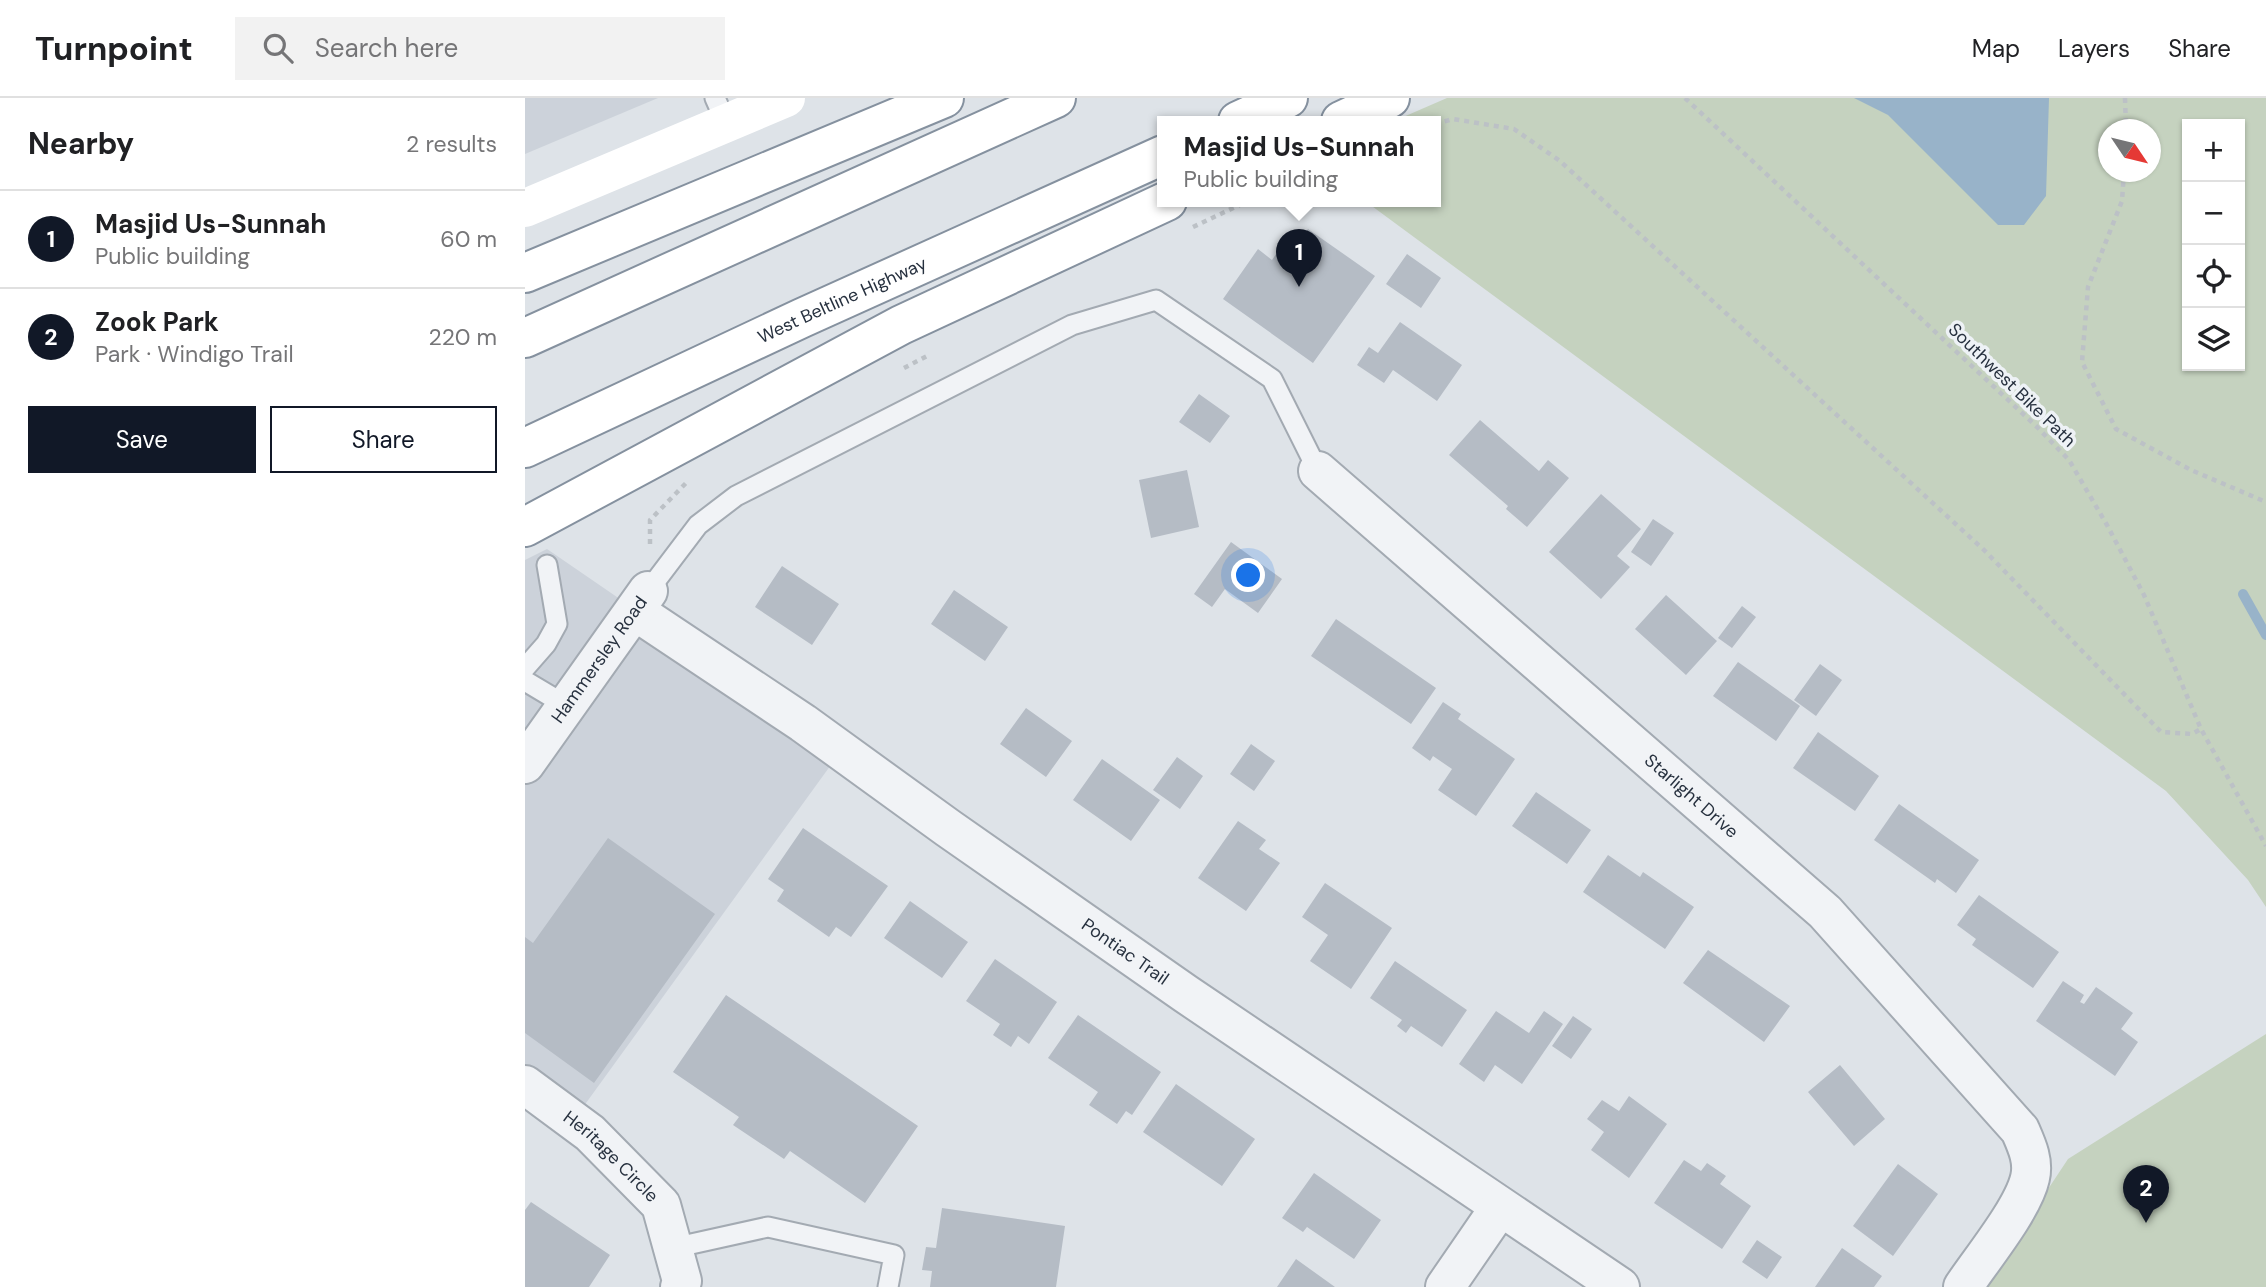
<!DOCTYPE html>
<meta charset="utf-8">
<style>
body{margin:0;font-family:"DM Sans",sans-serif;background:#f2f2f2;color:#202124}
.controls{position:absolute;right:21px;top:21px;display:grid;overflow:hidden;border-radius:0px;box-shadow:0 2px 5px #0004}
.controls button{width:63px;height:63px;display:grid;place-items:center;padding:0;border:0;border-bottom:2px solid #e0e0e0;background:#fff;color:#202124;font:35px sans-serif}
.compass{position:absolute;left:1573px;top:21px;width:63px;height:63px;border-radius:50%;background:#fff;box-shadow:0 2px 5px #0004;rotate:125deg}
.you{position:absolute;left:724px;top:478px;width:24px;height:24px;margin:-18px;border:5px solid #fff;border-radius:50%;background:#1a73e8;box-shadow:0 0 0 10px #1a73e833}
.badge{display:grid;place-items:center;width:46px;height:46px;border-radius:50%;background:#111827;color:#fff;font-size:23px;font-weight:700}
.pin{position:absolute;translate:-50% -58px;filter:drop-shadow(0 2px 4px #0008)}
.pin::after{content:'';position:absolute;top:37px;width:24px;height:21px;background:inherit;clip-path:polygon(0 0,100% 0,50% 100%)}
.popup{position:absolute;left:632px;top:18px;width:284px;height:91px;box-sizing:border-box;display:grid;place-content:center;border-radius:0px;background:#fff;filter:drop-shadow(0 2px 5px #0005);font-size:23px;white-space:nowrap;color:#757577}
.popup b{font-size:26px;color:#202124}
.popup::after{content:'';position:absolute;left:50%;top:100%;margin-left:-14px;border:14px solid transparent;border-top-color:#fff}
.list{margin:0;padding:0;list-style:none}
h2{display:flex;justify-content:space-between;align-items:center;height:91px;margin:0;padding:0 28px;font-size:30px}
h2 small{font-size:23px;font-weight:400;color:#757577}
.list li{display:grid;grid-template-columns:46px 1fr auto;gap:21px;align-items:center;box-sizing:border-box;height:98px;padding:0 28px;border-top:2px solid #e0e0e0}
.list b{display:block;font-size:26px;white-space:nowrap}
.list p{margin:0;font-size:23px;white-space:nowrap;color:#757577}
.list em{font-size:23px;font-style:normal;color:#757577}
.actions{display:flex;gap:14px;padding:21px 28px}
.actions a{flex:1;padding:16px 0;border:2px solid #111827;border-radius:0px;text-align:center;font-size:24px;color:#111827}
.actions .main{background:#111827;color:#fff}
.icon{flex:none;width:38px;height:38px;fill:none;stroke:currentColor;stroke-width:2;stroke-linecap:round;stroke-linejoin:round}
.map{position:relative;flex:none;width:1741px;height:1189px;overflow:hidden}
header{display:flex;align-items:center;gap:42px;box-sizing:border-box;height:98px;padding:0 35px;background:#fff;border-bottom:2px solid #e0e0e0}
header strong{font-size:33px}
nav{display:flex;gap:38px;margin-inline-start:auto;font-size:24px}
.search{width:490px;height:63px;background:#f2f2f2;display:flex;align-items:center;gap:18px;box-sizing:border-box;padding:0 24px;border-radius:0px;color:#757577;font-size:26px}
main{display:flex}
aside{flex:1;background:#fff}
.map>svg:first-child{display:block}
</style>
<header>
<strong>Turnpoint</strong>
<div class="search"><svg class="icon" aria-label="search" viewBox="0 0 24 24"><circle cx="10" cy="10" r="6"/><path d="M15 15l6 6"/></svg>Search here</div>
<nav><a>Map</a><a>Layers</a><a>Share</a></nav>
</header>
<main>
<aside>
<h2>Nearby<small>2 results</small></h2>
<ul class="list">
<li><span class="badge">1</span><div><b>Masjid Us-Sunnah</b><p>Public building</p></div><em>60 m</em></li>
<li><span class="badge">2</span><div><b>Zook Park</b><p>Park · Windigo Trail</p></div><em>220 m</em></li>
</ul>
<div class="actions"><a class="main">Save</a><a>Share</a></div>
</aside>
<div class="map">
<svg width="1741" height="1189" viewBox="0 0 1741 1189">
<rect width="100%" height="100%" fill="#dee3e8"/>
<path fill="#ccd2da" d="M 0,0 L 133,0 L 0,56 Z
M 22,451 L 316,653 L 48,1023 L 0,987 L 0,462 Z"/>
<path fill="#c5d2bf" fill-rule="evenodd" d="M 922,0 L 1741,0 L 1741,809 L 1723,782 L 1641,693 L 840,103 L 910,103 L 910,23 L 869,23 ZM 1662,26 L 1715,26 L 1715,268 L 1662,268 ZM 1584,32 L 1626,32 L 1626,74 L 1584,74 Z
M 1741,936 L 1741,1189 L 1458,1189 L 1543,1061 Z"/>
<path fill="#98b3c9" d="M 1329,0 L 1524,0 L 1521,98 L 1499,127 L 1473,127 L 1363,17 Z"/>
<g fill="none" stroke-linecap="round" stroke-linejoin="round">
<path stroke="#98b3c9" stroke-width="10" d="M 1718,496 L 1741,537"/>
</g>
<path fill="#b5bcc5" d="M 783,131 L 850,178 L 788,265 L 698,201 L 733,151 L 747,162 L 762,140 L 772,147 Z
M 882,156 L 916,180 L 896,210 L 861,186 Z
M 875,224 L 937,267 L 912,303 L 868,272 L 859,285 L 832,267 L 844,249 L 853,255 Z
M 674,296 L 705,318 L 685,345 L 654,324 Z
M 955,322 L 1014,373 L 1023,362 L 1044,380 L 1002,429 L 981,411 L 983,408 L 924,357 Z
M 662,372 L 674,429 L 626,440 L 614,382 Z
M 1076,396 L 1116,431 L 1092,458 L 1105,469 L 1076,501 L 1024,454 Z
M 1128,421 L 1149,435 L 1126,468 L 1106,454 Z
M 706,444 L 757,481 L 733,515 L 700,491 L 687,509 L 669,496 Z
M 257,468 L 314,506 L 287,547 L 230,509 Z
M 429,492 L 483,529 L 460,563 L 406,526 Z
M 1141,497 L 1192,543 L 1161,577 L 1110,531 Z
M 1217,508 L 1231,519 L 1207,550 L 1193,540 Z
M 811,521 L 911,590 L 886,626 L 786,558 Z
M 1213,564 L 1275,608 L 1251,643 L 1188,598 Z
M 1295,566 L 1317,582 L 1291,618 L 1269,602 Z
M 918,604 L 936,616 L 933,621 L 990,661 L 951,718 L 913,692 L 927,671 L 908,658 L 905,663 L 887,650 Z
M 501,610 L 547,643 L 521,679 L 475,646 Z
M 1293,634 L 1354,678 L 1330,713 L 1268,670 Z
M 726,646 L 750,663 L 729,693 L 705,676 Z
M 652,659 L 678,678 L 655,711 L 628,692 Z
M 577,661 L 635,702 L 606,743 L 548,702 Z
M 1011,694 L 1066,732 L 1042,766 L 987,728 Z
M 1374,706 L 1454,762 L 1431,795 L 1412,781 L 1410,785 L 1349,742 Z
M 713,723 L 741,742 L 734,751 L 755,765 L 721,813 L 673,780 Z
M 278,730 L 363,788 L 326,839 L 311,829 L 304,839 L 252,803 L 259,792 L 243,781 Z
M 83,740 L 190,816 L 69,985 L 0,935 L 0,839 L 8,845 Z
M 1083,757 L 1115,779 L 1118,774 L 1169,809 L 1140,851 L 1058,794 Z
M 800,785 L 867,830 L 826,891 L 785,863 L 803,837 L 777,819 Z
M 1454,797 L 1534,854 L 1508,890 L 1447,847 L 1451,841 L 1432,827 Z
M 385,803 L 443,844 L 417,880 L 359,840 Z
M 1183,852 L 1265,908 L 1239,944 L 1158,885 Z
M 470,861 L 532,904 L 504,946 L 493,938 L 486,949 L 468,937 L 475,926 L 441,903 Z
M 870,863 L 942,912 L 917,949 L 886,928 L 881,935 L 872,928 L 877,922 L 845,900 Z
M 1538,883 L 1559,897 L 1555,904 L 1559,906 L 1571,889 L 1608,915 L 1596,931 L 1613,944 L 1590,978 L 1511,923 Z
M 201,897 L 393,1028 L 340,1105 L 265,1053 L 259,1061 L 208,1027 L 214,1019 L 148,974 Z
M 971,913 L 1004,935 L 1019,913 L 1038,926 L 997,986 L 970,967 L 959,984 L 934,966 Z
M 553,917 L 636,974 L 607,1017 L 601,1013 L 592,1026 L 564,1007 L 573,994 L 523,960 Z
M 1048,918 L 1067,931 L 1046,961 L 1027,948 Z
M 1315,967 L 1360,1021 L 1329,1048 L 1283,994 Z
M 651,986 L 730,1041 L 697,1088 L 618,1034 Z
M 1104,998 L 1142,1026 L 1104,1080 L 1066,1052 L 1079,1034 L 1062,1021 L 1077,1002 L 1094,1013 Z
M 1159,1062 L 1176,1073 L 1182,1065 L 1201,1078 L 1195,1086 L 1226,1108 L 1197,1151 L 1129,1105 Z
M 1373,1066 L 1413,1096 L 1368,1158 L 1328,1128 Z
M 789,1075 L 856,1122 L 829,1161 L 782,1129 L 778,1134 L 757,1120 Z
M 6,1104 L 85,1157 L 64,1189 L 0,1189 L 0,1112 Z
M 417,1110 L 540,1128 L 531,1189 L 405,1189 L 407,1173 L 397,1172 L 401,1149 L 411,1150 Z
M 1232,1142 L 1257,1159 L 1242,1181 L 1217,1164 Z
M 1317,1150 L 1357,1178 L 1349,1189 L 1290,1189 Z
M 771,1161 L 810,1189 L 752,1189 Z"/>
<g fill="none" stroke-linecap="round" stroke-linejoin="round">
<g stroke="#a3aab2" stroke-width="23">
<path id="lane" d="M 190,0 L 202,27
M 123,493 L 173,427 L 211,398 L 547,227 L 631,202 L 747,281 L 793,373
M 0,570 L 21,546 L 32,526 L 22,467
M 0,583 L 42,608
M 148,1150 L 243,1129 L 369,1157 L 363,1189"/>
</g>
<g stroke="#a3aab2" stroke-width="42">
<g id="street">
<path id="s1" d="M 793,373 L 1300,814 L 1495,1032 C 1502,1048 1509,1063 1505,1080 C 1498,1111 1456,1162 1438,1189"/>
<path id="s2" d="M 110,513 L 278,625 L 423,730 L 661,896 L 1095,1189"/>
<path id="s3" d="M 0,666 L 123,493"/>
<path id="s4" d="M 0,987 L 65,1035 L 136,1107 L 157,1183 L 155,1189"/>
<path d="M 920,1189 L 975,1109"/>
</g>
</g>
<g stroke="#85919f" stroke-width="42">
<g id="highway">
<path d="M 713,23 L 763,0"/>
<path d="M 816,23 L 865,0"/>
<path d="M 0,175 L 419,0"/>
<path d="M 0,240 L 531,0"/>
<path id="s5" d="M 0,350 L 277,220 L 638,57"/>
<path d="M 0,429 L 376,227 L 642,103"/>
</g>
</g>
<path stroke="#bcc1c6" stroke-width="4.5" stroke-dasharray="5 5" stroke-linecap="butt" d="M 1160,0 L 1512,329 L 1544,362 L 1582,427 L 1619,497 L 1676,631 L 1741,748
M 1600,0 L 1601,32
M 910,26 L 928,21 L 989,31 L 1035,63 L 1459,452 L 1636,634 L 1667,636 L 1676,631
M 1599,74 L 1597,103 L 1563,189 L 1557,264 L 1591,331 L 1666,372 L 1741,404
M 668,129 L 723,103
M 379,270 L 402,258
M 125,446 L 125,422 L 161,385"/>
<use href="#lane" stroke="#f1f3f6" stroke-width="19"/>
<use href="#street" stroke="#f1f3f6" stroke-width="38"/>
<path stroke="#fff" stroke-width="38" d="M 0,110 L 261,0"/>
<use href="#highway" stroke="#fff" stroke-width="38"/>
</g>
<g text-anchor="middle" stroke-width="7" stroke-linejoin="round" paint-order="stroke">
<g font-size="18" fill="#27313f" stroke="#eef2f6">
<text dy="6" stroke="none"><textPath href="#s5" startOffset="350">West Beltline Highway</textPath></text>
<text transform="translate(1487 287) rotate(44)" y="6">Southwest Bike Path</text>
<text dy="6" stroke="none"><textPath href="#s3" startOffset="128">Hammersley Road</textPath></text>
<text dy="6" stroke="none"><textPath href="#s1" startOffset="495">Starlight Drive</textPath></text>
<text dy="6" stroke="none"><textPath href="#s2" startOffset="597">Pontiac Trail</textPath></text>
<text dy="6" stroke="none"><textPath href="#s4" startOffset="112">Heritage Circle</textPath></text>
</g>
</g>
</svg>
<div class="controls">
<button>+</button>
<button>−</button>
<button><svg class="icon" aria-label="locate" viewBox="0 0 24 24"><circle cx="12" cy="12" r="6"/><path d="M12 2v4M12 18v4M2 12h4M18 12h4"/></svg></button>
<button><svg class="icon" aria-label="layers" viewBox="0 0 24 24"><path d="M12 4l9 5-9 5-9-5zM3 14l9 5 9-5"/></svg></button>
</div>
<svg class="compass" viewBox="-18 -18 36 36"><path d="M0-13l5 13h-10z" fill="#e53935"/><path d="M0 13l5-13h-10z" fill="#757577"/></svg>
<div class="you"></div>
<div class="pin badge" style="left:774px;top:189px">1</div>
<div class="popup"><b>Masjid Us-Sunnah</b>Public building</div>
<div class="pin badge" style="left:1621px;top:1125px">2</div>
</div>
</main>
